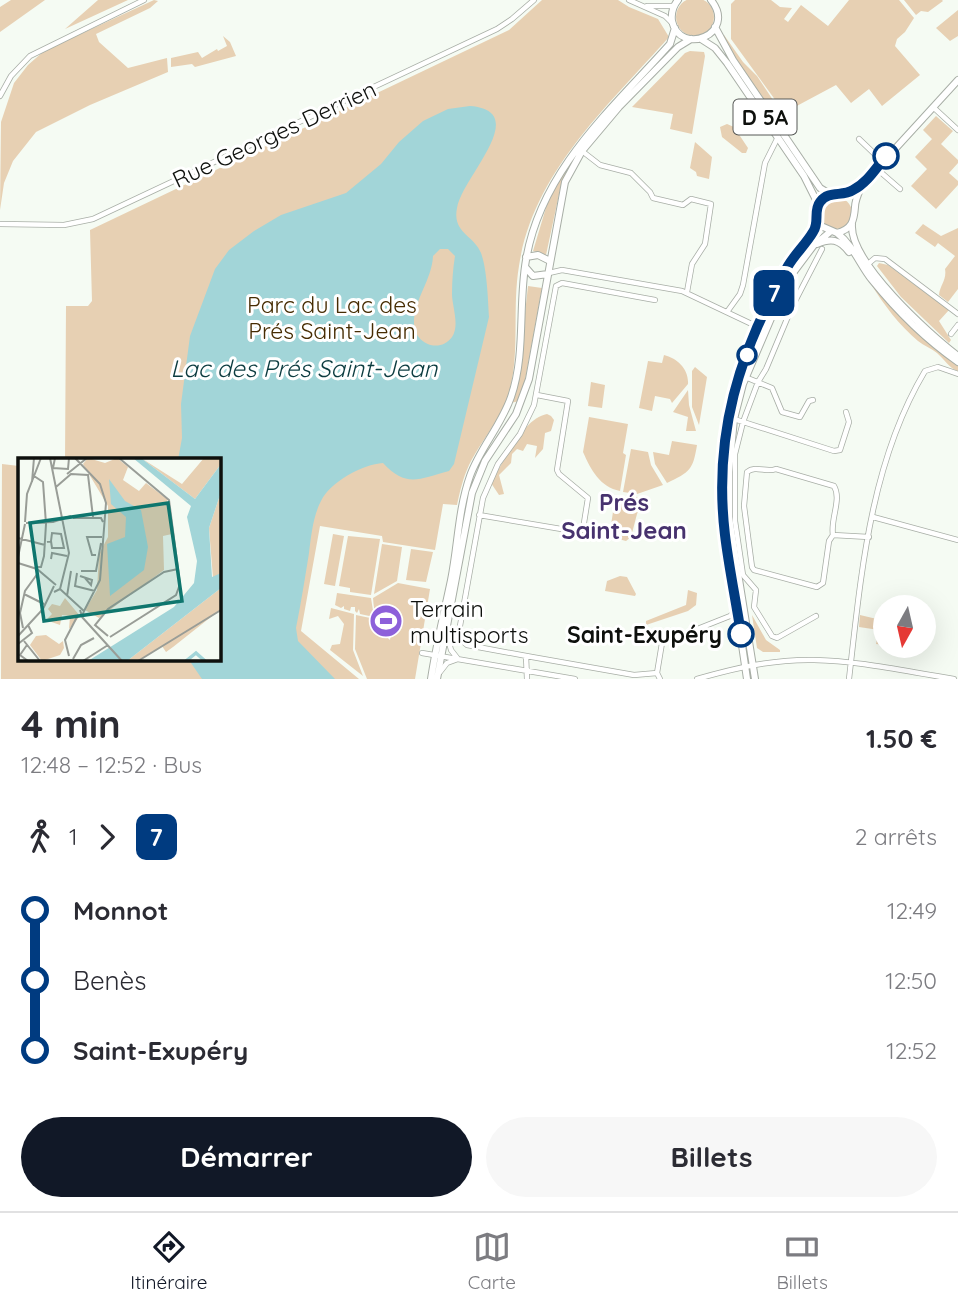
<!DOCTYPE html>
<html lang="fr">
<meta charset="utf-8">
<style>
:root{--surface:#fff;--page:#f7f7f7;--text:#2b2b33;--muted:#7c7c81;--line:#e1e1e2;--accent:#111827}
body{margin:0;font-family:Quicksand,sans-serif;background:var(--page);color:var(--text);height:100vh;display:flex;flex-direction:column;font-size:26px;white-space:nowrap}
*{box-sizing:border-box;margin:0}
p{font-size:23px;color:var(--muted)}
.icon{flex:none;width:38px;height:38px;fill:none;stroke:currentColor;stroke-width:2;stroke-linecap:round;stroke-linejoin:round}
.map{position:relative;height:679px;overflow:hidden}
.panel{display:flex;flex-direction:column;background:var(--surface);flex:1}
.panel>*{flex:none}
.badge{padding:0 14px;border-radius:10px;font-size:24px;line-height:46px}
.needle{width:46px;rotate:188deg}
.fabs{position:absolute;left:873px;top:595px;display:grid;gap:14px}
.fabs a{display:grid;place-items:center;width:63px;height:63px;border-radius:50%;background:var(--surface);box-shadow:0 7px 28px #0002;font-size:35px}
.map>.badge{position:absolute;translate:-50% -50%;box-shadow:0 0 0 4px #fff}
.legs{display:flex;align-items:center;gap:10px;height:77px;padding:0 21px;font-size:23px}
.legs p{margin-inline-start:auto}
.head{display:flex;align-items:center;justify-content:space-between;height:119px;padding:0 21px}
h1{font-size:38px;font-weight:700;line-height:52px}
.primary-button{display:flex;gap:14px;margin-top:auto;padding:14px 21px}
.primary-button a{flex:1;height:80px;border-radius:42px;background:var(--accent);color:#fff;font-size:28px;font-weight:700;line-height:80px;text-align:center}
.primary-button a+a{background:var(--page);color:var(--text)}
ul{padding:0 21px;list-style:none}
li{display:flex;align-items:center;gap:24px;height:70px;font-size:26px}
li i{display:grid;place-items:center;width:10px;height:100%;margin:0 9px;background:currentColor}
li i::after{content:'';width:18px;height:18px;margin:-9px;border:5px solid;border-radius:50%;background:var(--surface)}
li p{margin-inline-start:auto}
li:first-child i{background:linear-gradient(#0000 50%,currentColor 0)}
li:last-child i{background:linear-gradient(currentColor 50%,#0000 0)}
.menu{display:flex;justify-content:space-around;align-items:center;height:98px;border-top:2px solid var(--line);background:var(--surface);font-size:19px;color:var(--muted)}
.menu a{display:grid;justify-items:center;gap:4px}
.menu .current{color:var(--accent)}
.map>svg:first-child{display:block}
.green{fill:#e7d0b3}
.water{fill:#a2d5d8;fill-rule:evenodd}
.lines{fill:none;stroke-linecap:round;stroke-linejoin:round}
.minor-casing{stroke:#a8aea6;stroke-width:6}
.major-casing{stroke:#a8aea6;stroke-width:8}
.minor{stroke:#fff;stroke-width:4.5}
.major{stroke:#fff;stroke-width:6}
.line-1-casing{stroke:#fff;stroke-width:16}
.line-1{stroke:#003b80;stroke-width:10}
.stop-1-dot{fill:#fff;stroke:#003b80;stroke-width:3.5}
.labels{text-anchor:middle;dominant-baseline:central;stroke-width:6;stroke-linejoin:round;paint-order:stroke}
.shield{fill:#fff;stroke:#565856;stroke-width:2}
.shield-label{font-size:21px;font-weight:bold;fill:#0e100d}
.street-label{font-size:23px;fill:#0e100d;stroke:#fff}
.park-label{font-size:23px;fill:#462c02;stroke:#fff}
.poi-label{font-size:23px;fill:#0e100d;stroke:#fff;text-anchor:start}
.stop-label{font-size:23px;font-weight:bold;fill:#0e100d;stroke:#fff;text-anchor:end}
.water-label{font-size:24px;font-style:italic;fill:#0b3b3f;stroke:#fff}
.neighbourhood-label{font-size:24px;font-weight:bold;fill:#47326e;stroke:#fff}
.inset-river{fill:none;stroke:#a2d5d8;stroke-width:3.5}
.inset-road{fill:none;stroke:#999d97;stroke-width:2}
.view{fill:#0f766e;fill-opacity:0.15;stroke:#0f766e;stroke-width:3.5}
.inset-edge{fill:none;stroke:#0e100d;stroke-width:3.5}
</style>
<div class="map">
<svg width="958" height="679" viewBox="0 0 958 679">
<rect width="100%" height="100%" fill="#f5fbf3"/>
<path class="green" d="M676 17a19 19 0 1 1 38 0a19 19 0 1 1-38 0Z
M11,0H45L0,32V7Z
M98,0H128L65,29Z
M154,0L158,1L150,8L96,34L99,42L128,68L167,58L168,72L90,105L36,132L13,161L4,183L0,210L1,122L14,83L28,65L44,51Z
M542,0H618L629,7L658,19L669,37C609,105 533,172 519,266C512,307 520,349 510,389C503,417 482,439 469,465C463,478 460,491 457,505L443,504L435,550L383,542L382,536L320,526L301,631L359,679H1L2,464L19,466V660H219V460H65L66,306H88L92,301L90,230L509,30Z
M735,0H771L780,7L792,8L784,19L788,22L801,5L828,26L849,0H899L914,18L905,32L897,39L895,46L920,75L882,106L869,89L851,103L836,85L778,116L776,101L731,39V4Z
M904,0H942L943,1L928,12L921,11L916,15Z
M958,10V36L950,41L936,28Z
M724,35L743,62L757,76L773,100L776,115L790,136L735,59L722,36Z
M223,36L230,42L236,56L195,67L192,64L171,67V58L198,52L202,58L217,49L218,51L227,46Z
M690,51L704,52L705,56L692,134L670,129L673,114L632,107L685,53Z
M936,116L953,131L941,144L958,160V163L949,173L958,181V185L936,209L911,186L927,169L915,157L932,139L923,130Z
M727,124L734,127L748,148L746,153H742L722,137L720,127Z
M695,142L712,157L709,179L697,176L696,172L690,168Z
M571,159L573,161L561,185L546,255L533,251L548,201Z
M820 213a16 16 0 1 1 32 0a16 16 0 1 1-32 0Z
M923,224L941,236L958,228V289L948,302L939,295C940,285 947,280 945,269L955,256L938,243L935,247L915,233Z
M879,263L888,265L949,310L939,321L951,340L949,343L901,297L877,266Z
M871,284L915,331L958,366V371C950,369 944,359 937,353C931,348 924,346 918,341C900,326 883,304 871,284Z
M528,286L542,288L523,391L519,401L511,403L520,359Z
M664,355C677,358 689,369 688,384L672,403L670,399L655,396L652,411L639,408L648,361L662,363Z
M695,367L707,377L699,425L692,407V371Z
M591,382L605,385L602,408L588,406Z
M688,390L689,405L696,431H686L688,417L673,412Z
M547,414L551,416L554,420L551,431L545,433L543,449L535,458L537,446L527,444L523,451L517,449L512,454L511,463L499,475L504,494L499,495L491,483C503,463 523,418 547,414Z
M589,417L628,424L623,453L626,455L620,491C600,487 591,470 583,452Z
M672,441L697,445C693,470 690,472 667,483L655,464L653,452L669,455Z
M631,449L648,452L651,465L663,485L637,494L623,492Z
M624,497H645L637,514L631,537L626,541L611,537L610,532L614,505Z
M333,534L344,536L335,586L324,584Z
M348,536L380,539L371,595L350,592V588L339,586Z
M382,544L402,547L397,581L374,594Z
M411,549L433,552L426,582L406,580Z
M620,576L627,577L636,594L635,596L605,591L607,581Z
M398,583L430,589L415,679H367L355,649L356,615L375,619L381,632L390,640L395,607L393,606L388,636C377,626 374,613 373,598Z
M688,590L697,593L696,605L688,611L646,625V621L686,605Z
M337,593L371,598L374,617L360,614L359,609L357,613L355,611V607H351L350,611L344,609V606L341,608L335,605Z
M331,608L354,614L353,650L363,676L330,650L332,645L340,644L344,624L338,616L329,619Z
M752,615L766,640L780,650V652H763L757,648Z
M860,615L881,620L885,618L884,645L876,644L879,630L859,627Z"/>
<path class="water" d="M470,106C533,111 462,177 457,208C452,233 474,235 481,253C487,269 488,299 489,317L454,464L449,471C419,479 406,488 383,463C363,464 330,482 321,501C313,516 311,537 309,553C305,578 301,603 296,628L298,641L335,679H202L189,660H219V460H178L182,438L181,404L190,336L215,269L229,250L254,231L281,215L346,193L381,164L399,142L423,121L448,109ZM440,249H448L455,256C453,268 452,281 452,294C452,306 460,325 452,337C440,354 414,344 414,323C414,299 432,280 433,256Z"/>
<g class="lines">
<defs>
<path id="minor" d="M629,0L665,16L673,24
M647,6H673
M0,96L11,76L30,56L144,0
M933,107L958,130
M859,139L882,161
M582,151L600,165L631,173L650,192L653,198L683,205L691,199L711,204L705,244L692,264L687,292
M877,169L900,189
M0,224L64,225L93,219L497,29L512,19L534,0
M868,264L875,258L885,259L958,314
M549,273L562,270L682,291L758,327
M655,300L562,283L556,286L534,405L520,434L498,464L483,498L458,637L467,645L532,657L634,675L657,673
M727,312L740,294L743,285L765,163L778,137
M951,334L958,325
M745,377L772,388L782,412L800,417L809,401L813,400
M734,419L834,451L840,450L849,422L846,412
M479,515L579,532L583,529L588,498L559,474L557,470L568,401L537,395
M873,517L958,540
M833,535L829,541L823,583L817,587L754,570L752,567L744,506L747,472C756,465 766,473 776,469L834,486C842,499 830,520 833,535L869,537
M816,616L777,638L772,636L754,607L756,590L743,575L735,521V454L743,422L758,382L766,369L792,307L822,249
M447,635L451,650L458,659
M422,653L575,679
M526,656L527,679
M440,672L447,663L458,659
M660,679L657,673L662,643L730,616L737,609
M697,679C735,668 774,659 814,660C861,661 908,672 954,679
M849,679C861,575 870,463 925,371L938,367L958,374"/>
<path id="major" d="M678,0C673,6 671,13 672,21C680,57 738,34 711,0
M715,27L733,60L820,188L830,194
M701,39L715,48L727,63L804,176L818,204
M862,185C859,192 855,200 855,207C854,221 852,229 837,233L821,226L816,212C821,190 831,197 847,194C852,192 857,188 862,185L958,80
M852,224C849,262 929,334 958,356
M837,233C853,245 860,265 872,280C897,311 925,339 958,362
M817,244C831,238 839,239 849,252
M526,257L538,255L550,261
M526,268L533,276L548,274
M431,679C436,646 444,613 451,580C458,546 458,510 470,476C480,448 501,426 511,397C526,354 518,305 526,260C541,170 612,109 670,44L675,28
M437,679L472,493L485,461L516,414L529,379L565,182L582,151L619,107L678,47L691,39
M747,679L723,516L721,472L725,429L736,381L766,310L789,264L814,231L818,220
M755,679L729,517V472L734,419L743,384L787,281L814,245L830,232"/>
</defs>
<use href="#minor" class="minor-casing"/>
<use href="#major" class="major-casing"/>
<use href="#minor" class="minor"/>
<use href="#major" class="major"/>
</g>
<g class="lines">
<defs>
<path id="line-1" d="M741,634C736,601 729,568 725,535C713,435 739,352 788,266C795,254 806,244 813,232C820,222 813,211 820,202C829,190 842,197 853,190C867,183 876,168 886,156"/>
</defs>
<use href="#line-1" class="line-1-casing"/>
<use href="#line-1" class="line-1"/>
</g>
<defs>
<symbol id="stadium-disc" viewBox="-11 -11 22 22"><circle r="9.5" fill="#8d60da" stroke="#fff"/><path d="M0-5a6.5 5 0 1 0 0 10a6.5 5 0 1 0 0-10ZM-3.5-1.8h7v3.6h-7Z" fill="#fff"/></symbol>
</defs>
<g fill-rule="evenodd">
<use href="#stadium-disc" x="367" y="602" width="38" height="38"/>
</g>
<g class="stop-1-dot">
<circle cx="886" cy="156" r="12"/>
<circle cx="747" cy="355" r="9"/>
<circle cx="741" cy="634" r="12"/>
</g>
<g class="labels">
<rect class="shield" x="733.5" y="99.5" width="63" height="35" rx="5"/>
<g class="shield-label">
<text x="765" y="117">D 5A</text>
</g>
<g class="street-label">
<text transform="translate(274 134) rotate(-25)">Rue Georges Derrien</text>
</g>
<g class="park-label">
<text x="332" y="304">Parc du Lac des<tspan x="332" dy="26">Prés Saint-Jean</tspan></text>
</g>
<g class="poi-label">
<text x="410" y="608">Terrain<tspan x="410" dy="26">multisports</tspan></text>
</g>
<g class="stop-label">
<text x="722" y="634">Saint-Exupéry</text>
</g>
<g class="water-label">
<text x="304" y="368">Lac des Prés Saint-Jean</text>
</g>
<g class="neighbourhood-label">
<text x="624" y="502">Prés<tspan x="624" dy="28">Saint-Jean</tspan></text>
</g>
</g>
<g transform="translate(18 458)">
<rect width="203" height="203" fill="#f5fbf3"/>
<path d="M70,0L87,5L99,0L110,9L105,22L121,33L128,25L149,41L154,76L145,78L146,112L81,160L67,152L79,132L81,96L90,79V48L65,6ZM123,0L164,26L186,0H203V6L177,41ZM203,34V115L195,120L191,70ZM203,130V151L155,189L148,194L144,188L119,203H109ZM47,140L62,158L51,171L52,158L44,157L42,167L28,162L34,156L30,151L34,146L42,148ZM28,177L41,186L45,183L46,190L42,197L24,203L12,187L18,178Z" fill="#e7d0b3"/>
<path d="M115,0H123L177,41L203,6V34L191,70L194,119L203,115V130L109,203H70L156,149L176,125L179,103L169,59L173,48ZM91,21L107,43L123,52L130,89L126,112L92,138L89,86L107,79L108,59L93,46Z" fill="#a2d5d8"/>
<path class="inset-river" d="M168,203L178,195L187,203"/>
<path class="inset-road" d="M32,0L51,95L42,131L36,134M37,0L35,10L50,11L51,0M57,0L82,26L88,45L82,122L66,153M49,16L69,0M16,18L25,24L28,66L26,98L23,109H18M14,24L16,0M38,29L53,16L70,17L75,59M55,60H83L85,64M7,64L9,36L23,0M8,65L35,64L53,58M0,80L27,87M29,84L33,83L34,90H46L43,76L34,75L33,83M78,97H74L69,79H84M0,99L7,66M33,101L34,95L49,98M0,105L19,111L38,127M63,113H78L83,85M59,115L57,128L77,133M62,118L74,122L73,127L67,120M42,131L66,153L64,158L62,152M6,136L26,146M49,138L53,113M64,159L104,203M5,170L2,155L7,133L20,115M0,178L25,151L36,128M90,178L77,167L90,151L146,114L160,111M92,179L158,137L162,126L151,42L101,0M6,183L22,203M0,186L14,175L10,167M9,187L2,197L10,203M51,198L47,182L60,157M55,201L63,187L76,180M65,203L90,187M120,203L203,152"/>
<path class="view" d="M150,45L164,143L26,163L12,65Z"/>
<rect width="203" height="203" class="inset-edge"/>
</g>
</svg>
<div class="fabs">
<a><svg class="needle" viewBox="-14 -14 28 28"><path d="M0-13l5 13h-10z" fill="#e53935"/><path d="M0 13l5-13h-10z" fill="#7c7c81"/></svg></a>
</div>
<b class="badge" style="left:774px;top:293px;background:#003b80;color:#fff">7</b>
</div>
<section class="panel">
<div class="head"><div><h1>4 min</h1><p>12:48 – 12:52 · Bus</p></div><b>1.50 €</b></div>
<div class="legs"><svg class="icon" aria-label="walk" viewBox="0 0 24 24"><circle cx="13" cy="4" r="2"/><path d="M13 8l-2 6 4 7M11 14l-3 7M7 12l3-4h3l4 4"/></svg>1<svg class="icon" aria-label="forward" viewBox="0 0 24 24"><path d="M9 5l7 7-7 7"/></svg><b class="badge" style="background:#003b80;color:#fff">7</b><p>2 arrêts</p></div>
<ul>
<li><i style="color:#003b80"></i><b>Monnot</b><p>12:49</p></li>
<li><i style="color:#003b80"></i><span>Benès</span><p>12:50</p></li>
<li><i style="color:#003b80"></i><b>Saint-Exupéry</b><p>12:52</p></li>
</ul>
<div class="primary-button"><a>Démarrer</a><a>Billets</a></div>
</section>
<nav class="menu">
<a class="current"><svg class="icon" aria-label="directions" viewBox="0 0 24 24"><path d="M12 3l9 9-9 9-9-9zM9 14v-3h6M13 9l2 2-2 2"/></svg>Itinéraire</a>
<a><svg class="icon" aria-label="map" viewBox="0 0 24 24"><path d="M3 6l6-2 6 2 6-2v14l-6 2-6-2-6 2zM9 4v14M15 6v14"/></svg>Carte</a>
<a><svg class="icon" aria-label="tickets" viewBox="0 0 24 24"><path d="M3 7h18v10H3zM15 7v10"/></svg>Billets</a>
</nav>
